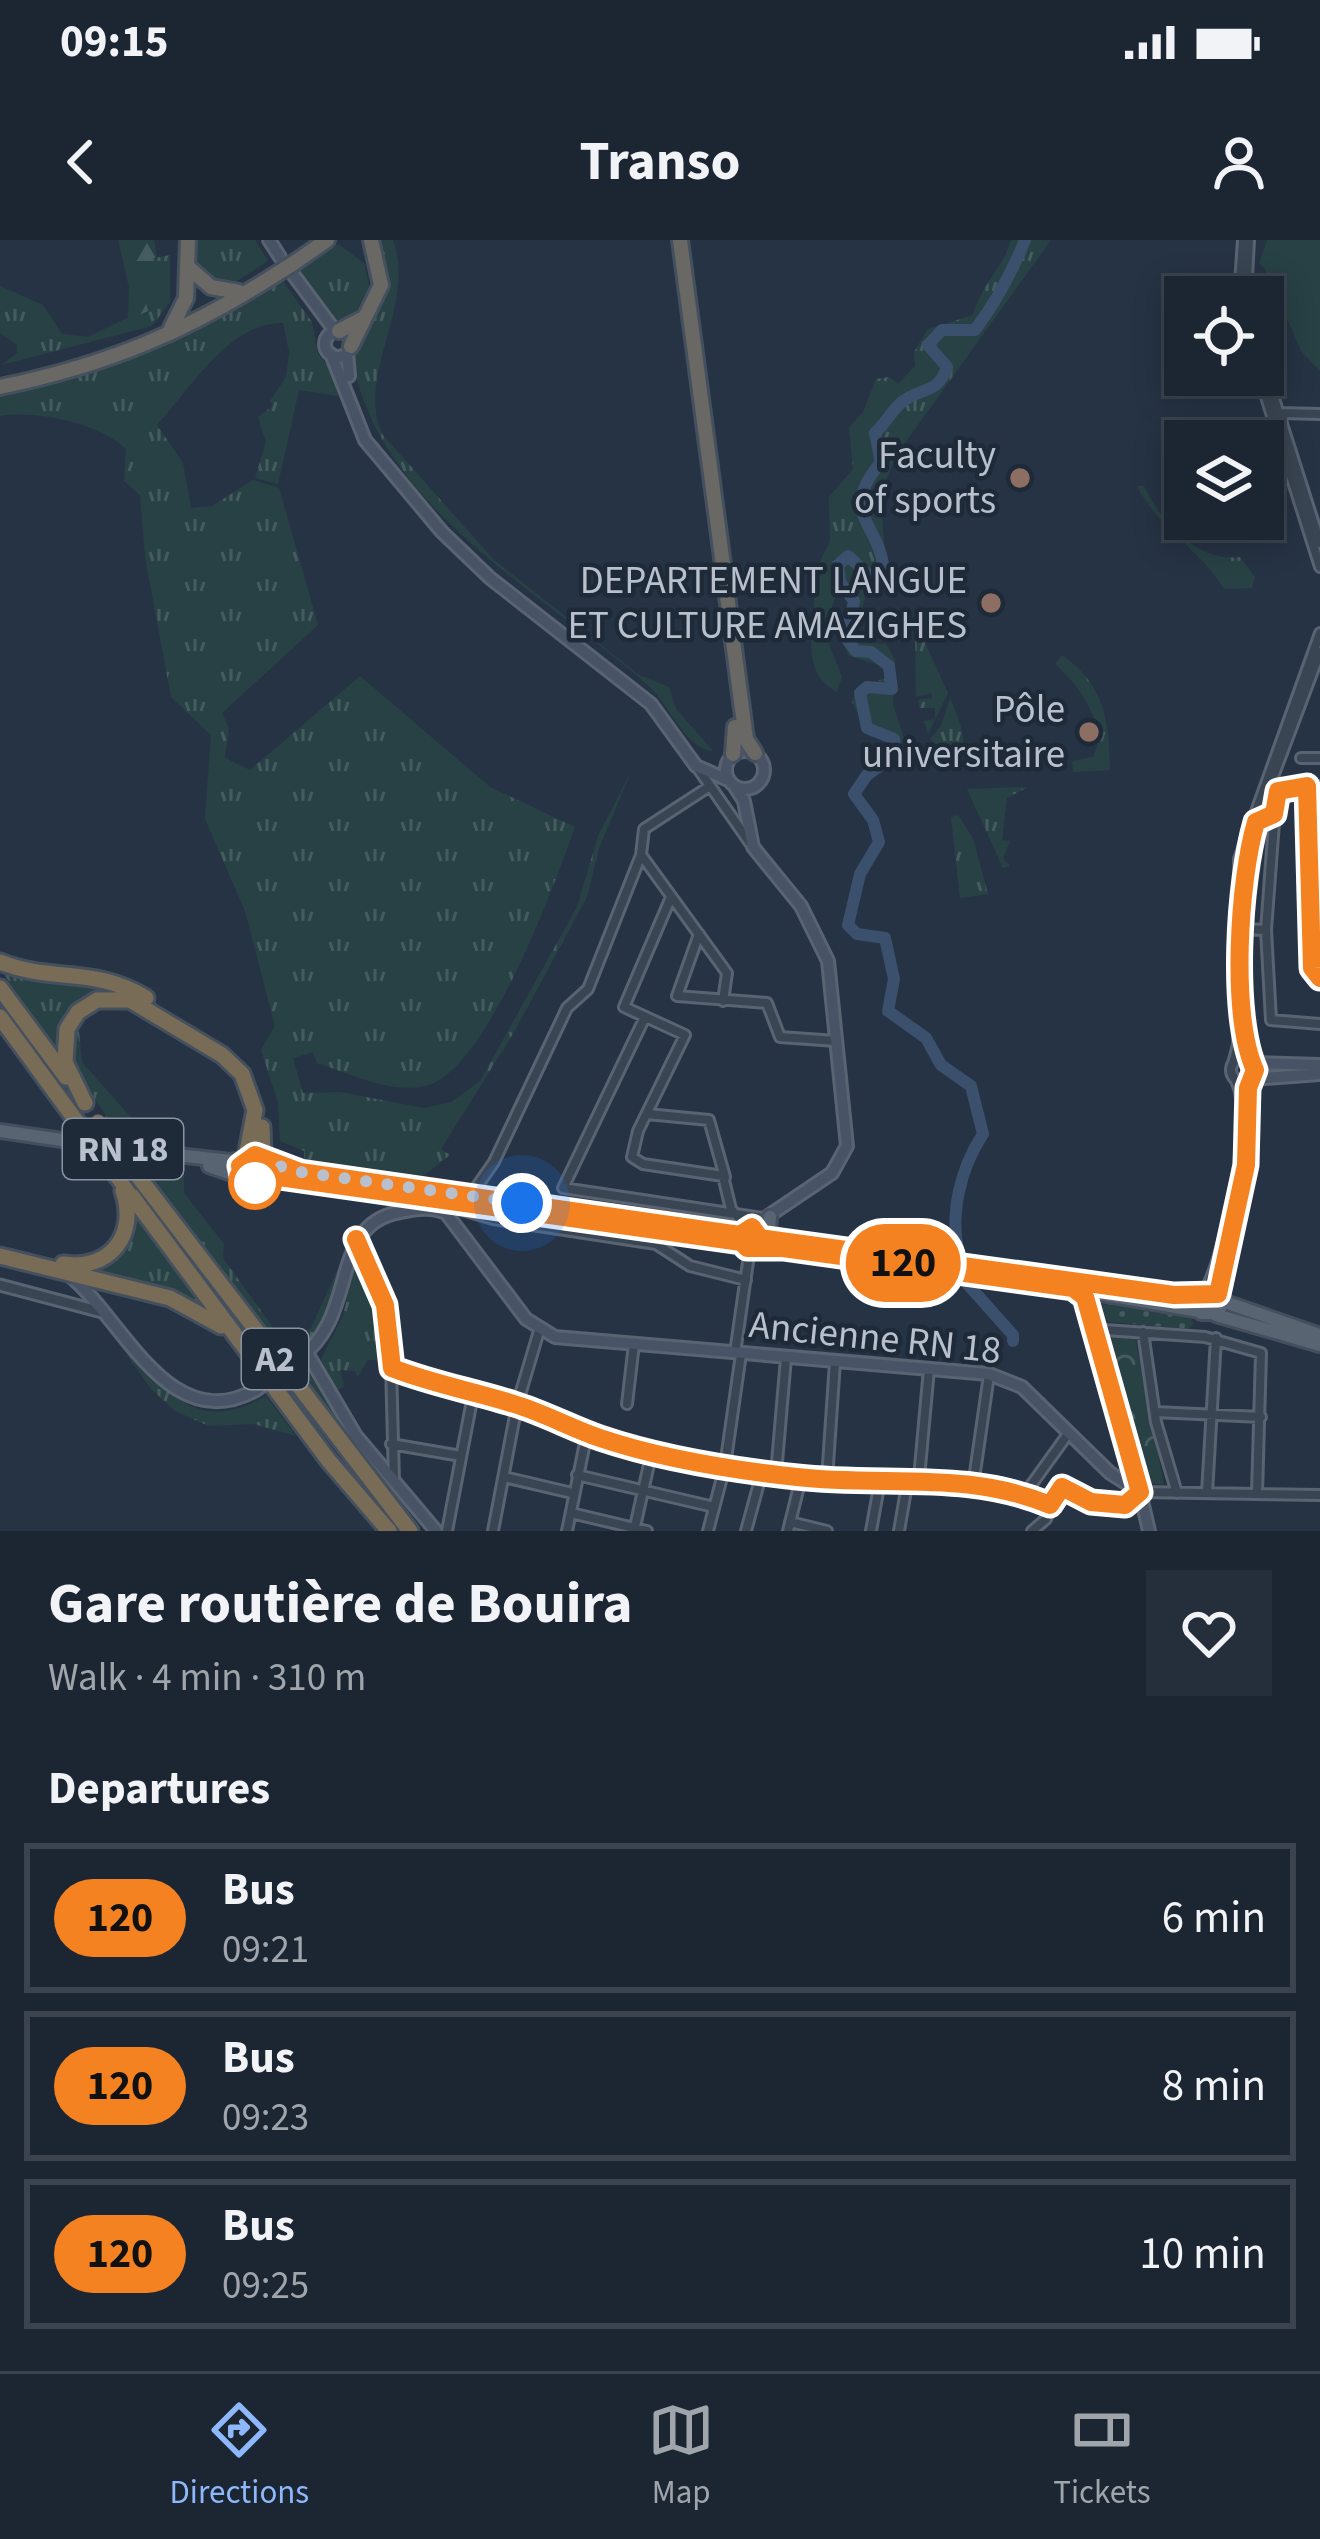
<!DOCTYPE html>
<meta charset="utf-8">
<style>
:root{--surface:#1c2633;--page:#252e3b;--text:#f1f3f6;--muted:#a0a5ac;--line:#3a434e;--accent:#8eb8fc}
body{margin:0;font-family:"Source Sans 3",sans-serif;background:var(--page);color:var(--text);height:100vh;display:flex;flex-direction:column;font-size:45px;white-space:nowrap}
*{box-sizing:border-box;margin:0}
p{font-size:39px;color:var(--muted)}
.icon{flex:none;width:66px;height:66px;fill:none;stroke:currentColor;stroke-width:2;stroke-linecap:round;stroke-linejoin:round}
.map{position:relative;height:1291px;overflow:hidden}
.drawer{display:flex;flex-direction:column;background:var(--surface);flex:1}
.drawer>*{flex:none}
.badge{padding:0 24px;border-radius:39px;font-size:42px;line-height:78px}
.controls{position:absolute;left:1164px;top:36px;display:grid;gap:24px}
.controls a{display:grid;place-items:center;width:120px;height:120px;border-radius:0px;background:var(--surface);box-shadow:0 6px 30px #0003,0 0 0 3px var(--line);font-size:60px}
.you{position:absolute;width:60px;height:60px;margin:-30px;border:9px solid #fff;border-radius:50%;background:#1a73e8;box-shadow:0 0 0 18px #1a73e833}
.map>.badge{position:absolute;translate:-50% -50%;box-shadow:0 0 0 6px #fff}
h2{padding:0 48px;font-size:45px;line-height:108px}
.round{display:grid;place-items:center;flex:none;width:126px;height:126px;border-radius:0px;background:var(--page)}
.head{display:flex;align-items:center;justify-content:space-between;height:204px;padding:0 48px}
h1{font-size:57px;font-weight:700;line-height:90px}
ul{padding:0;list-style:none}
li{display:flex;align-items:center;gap:36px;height:150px;margin:0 24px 18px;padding:0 24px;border:6px solid var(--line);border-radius:0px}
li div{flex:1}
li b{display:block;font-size:45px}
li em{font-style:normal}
li .badge{min-width:132px;font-weight:700;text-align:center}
.status{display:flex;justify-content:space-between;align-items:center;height:84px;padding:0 60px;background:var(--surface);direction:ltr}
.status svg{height:33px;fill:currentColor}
header{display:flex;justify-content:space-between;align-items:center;height:156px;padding:0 48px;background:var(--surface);font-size:54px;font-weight:700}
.menu{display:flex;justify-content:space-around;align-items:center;height:168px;border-top:3px solid var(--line);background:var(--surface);font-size:33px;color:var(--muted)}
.menu a{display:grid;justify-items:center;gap:6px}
.menu .active{color:var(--accent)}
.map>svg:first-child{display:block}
.grass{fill:url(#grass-tufts)}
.forest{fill:url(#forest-firs)}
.park{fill:url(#park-crowns)}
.garden{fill:url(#garden-dots)}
.pitch{fill:#284145}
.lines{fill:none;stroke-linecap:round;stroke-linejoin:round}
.river{stroke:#3b506d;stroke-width:12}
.minor-casing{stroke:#596371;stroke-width:14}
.tertiary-casing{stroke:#596371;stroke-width:15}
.secondary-casing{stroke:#596371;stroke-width:16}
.primary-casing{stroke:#444e5d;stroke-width:18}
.trunk-casing{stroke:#45505e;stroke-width:20}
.motorway-casing{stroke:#45505e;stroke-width:21}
.minor{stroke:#3a4553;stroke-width:8}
.tertiary{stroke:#3a4553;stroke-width:9}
.secondary{stroke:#485466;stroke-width:10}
.primary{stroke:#596473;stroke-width:12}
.trunk{stroke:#696865;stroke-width:14}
.motorway{stroke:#796c57;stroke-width:15}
.secondary-bridge-casing{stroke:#596371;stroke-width:16;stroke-linecap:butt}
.trunk-bridge-casing{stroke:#45505e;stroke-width:20;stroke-linecap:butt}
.motorway-bridge-casing{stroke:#45505e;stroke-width:21;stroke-linecap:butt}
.secondary-bridge{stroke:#485466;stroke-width:10}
.trunk-bridge{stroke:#696865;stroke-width:14}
.motorway-bridge{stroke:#796c57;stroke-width:15}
.line-casing{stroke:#fff;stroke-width:27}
.line{stroke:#f58220;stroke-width:18}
.walk{stroke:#b8c0cd;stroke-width:12;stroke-dasharray:0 21.6}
.education-dot{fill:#8d6e63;stroke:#1f2a39;stroke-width:4.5}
.stop-dot{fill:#fff;stroke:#f58220;stroke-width:6}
.labels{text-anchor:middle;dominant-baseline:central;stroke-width:9;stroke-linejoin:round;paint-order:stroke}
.shield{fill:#1f2a39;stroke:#8a93a1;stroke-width:3}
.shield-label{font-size:36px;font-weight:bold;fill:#b8c0cd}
.poi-label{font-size:39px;fill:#b8c0cd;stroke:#1f2a39;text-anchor:end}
.street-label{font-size:39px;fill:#b8c0cd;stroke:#1f2a39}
</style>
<div class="status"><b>09:15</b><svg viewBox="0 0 49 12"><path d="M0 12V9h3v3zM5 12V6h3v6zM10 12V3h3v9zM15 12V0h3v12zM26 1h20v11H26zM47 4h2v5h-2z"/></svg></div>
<header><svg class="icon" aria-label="back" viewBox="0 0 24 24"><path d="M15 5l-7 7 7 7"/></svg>Transo<svg class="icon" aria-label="person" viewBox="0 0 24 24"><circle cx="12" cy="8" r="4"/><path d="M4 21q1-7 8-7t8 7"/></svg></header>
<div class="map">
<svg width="1320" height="1291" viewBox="0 0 1320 1291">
<defs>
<pattern id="grass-tufts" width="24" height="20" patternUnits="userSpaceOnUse" patternTransform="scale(3)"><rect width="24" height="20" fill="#284145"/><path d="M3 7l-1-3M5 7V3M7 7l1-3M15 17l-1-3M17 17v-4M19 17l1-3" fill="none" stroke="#455b5f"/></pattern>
<pattern id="forest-firs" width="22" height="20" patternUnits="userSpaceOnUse" patternTransform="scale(3)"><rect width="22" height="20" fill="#284145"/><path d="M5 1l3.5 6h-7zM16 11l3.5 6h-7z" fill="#455b5f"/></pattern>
<pattern id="park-crowns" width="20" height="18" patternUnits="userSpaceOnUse" patternTransform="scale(3)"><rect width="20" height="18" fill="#284145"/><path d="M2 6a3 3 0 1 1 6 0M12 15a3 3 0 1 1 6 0" fill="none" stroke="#455b5f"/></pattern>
<pattern id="garden-dots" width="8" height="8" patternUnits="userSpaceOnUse" patternTransform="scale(3)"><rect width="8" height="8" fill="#284145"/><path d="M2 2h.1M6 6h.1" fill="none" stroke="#455b5f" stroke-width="1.8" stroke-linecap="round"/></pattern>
</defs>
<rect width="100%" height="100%" fill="#263344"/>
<path class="grass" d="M191,0H255L268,21L226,48L197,38Z
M377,0H393C417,65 354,138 383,195L494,320L639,435L669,447L676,469L713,511C686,509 669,465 650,447C546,354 377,267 352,117L389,44Z
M1011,0H1051L897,214L880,255L887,335L883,344L867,349L854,402L886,404L895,420L893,464L905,502L870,496L852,462L856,450L885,438L882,426L849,416C834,389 853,381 851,356L836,354L824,392L842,437L837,452C792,428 822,374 812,338L830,301L829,257L853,229L849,187L863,172L876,139L889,137L898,144L915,126L914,112L928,89L973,75C981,45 1002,30 1011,0Z
M338,4L364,23L369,46L354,75L334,82L294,33Z
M170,15V62L152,86L1,125L17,113V105L0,93V46L43,65L62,94L88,97L133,75L151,19Z
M282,40L312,82L318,114L337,137L339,156L299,150L278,244L255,238L266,202L258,177L273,166L270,161L286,137L289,112L283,83C230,81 189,150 157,185L183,223L191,268L212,266L253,240L279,248L318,385L222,473L229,488L225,518L250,530L360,436L490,547L575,587C555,644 486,833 425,846C391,854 349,833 317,823L313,812L293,818L303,853L340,852L424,868L452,862L480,841L577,667L598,596L631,532L599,608L587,657L513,794L441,909L450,915L422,937L304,922V911L280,901L278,862L261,810L275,786L245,671L205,579L211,495L171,457L145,317L140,255L124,241L126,209C100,183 36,170 0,176V154C114,126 184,106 282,40Z
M1137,246H1144C1161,283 1199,323 1240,317L1255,337L1252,348L1224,349C1200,309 1159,289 1137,246Z
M915,381L948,453L928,494L924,481L935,479V468H920L918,460L932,458L931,453L916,457Z
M1062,415C1105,445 1109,481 1110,530L1073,532L1072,521L1093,517C1109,485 1079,445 1055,424Z
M950,458C959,480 974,511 952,529L930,499L941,486Z
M1028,547L1007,558L1002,600L1010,601L1003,618L1010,626L1003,628L967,549Z
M958,575L973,598L988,654L960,658L951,577Z
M0,729C39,745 79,738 118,753C82,750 61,773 55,807Z
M78,781L82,822L155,905L127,903L79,839L68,804Z
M143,925L184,931V953L224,1004L223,1018L285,1104L311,1088L350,1002C334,1051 333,1090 285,1120Z
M133,969L203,1064L89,1031C121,1019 131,1002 133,969Z
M356,1017C374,1047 387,1084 382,1120H368L358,1137L355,1131L340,1130L344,1146L335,1152L321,1119L343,1076Z
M103,1081C156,1124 179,1206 266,1156L296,1196L253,1184L209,1186L175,1171L151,1149Z
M302,1123L356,1204L428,1291L381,1241L294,1129Z"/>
<path class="forest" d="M118,0H154L157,17L152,19L165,37L161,48L144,54L148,71L128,80L129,47Z"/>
<path class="park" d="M1113,1096L1135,1097L1164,1245L1142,1242L1105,1107Z"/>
<path class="garden" d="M1095,1060L1189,1076L1194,1083L1189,1089L1109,1082L1099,1077Z"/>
<path class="pitch" d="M1267,0H1320V131L1301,111L1285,74L1270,87L1264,70L1266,30L1259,23Z"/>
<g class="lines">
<path class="river" d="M896,511L894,499L867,488L860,453L867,447L892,449L889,426L871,412L856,411L846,398L854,361L840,342L838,325L848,316L874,340L884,336C883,281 835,277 881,222L875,193C885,184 892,170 902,162C920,147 938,155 947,127L928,105L942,90H975C996,62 1012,32 1025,0
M894,516L867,535L854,554L873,580L879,602L860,634L848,685L857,694L885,698L894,739L888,771L926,798L941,825L971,846L983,894C961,927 948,976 960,1017
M963,1039L1013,1095V1101"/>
<defs>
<path id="minor" d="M1239,57L1243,0
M1246,57L1249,0
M1263,124L1320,303
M1259,135L1320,327
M1280,173L1320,174
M1301,518H1320
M697,527L750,603
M1307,546L1312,728L1320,738
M1320,546H1285L1276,556L1266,690L1271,780L1320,784
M642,616L727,733L723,761
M671,657L624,767L685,795L638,891L632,917L643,924L723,936L731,969L747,988
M1242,689L1266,690
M699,694L677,756L767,763L780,797L836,801
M645,777L563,948L762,978
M1231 830a12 12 0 1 1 24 0a12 12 0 1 1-24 0Z
M1251,820L1245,803L1242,700L1244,628L1256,582L1320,412
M1233,823L1238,805L1239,619L1320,393
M647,874L709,880L725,937
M471,955L494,922L567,768L588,749L641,615L644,589L710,546
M459,969L493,979L656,1004L690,1026L746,1040
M356,999L390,1085L394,1241
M1082,1052L1140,1250
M1204,1053C1225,1016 1257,876 1235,839
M1218,1053L1246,925L1249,840
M1093,1083L1105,1090L1205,1097L1261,1113L1257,1254
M1143,1092L1156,1182L1177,1253
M735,1113L750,1008
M392,1128L652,1211L801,1238L945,1240L1002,1249L1050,1265
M627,1164L634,1104
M1155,1172L1261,1177
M391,1204L461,1216
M776,1234L786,1118
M577,1235L714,1267
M504,1237L572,1253
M919,1238L929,1129
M827,1239L835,1122
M973,1246L989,1135
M1140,1252L1320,1255
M1207,1253L1216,1098
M1024,1255L1068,1194
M571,1273L647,1291
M790,1282L827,1291
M447,1291L473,1155
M493,1291L517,1165L539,1091
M567,1291L587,1193
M634,1291L652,1211
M708,1291L725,1226L741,1114
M746,1291L762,1232
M788,1291L801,1238
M871,1291L880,1241
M899,1291L908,1239
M1032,1291L1046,1279L1059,1247C1084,1257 1116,1279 1139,1253"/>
<path id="tertiary" d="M0,1045L102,1072"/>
<path id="secondary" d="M269,0L280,17
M292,33L335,91
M325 104a13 13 0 1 1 26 0a13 13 0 1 1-26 0Z
M347,113L349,136
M331,114L365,200L442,292L490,338L651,464L696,526L728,540
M726 530a19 19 0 1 1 38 0a19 19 0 1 1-38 0Z
M735,547L744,561L753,607L801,666L828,721L847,906L832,933L752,987
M1253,823L1320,825
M1251,839L1320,834
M69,1035C124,1080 169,1198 256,1150
M307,1113L356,1196L436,1291
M299,1118C360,1076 327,985 400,972C416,969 431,966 446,973L526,1079L555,1097L989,1134L1022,1147L1110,1233L1140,1252L1149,1291"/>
<path id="primary" d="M0,891L96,905
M116,908L230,921L246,918
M240 929a14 14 0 1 1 28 0a14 14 0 1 1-28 0Z
M209,926L243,938
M264,939L279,937L741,1002
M770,977L769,991L778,996
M740 998a10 10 0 1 1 20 0a10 10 0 1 1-20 0Z
M761,998L1174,1056L1213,1052L1222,1061L1219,1073H1201L1200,1056
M1021,1040L1199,1071
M1222,1061L1320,1095
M1216,1075L1320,1105"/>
<path id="trunk" d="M680,0L746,499L755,513
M294,23L327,0
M188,27L211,47L239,52
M171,88L186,58L188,0
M339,91L362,79
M351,106L381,45L371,0
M0,147C107,125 186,92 278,33
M733,514L735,487"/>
<path id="motorway" d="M0,722C52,743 94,726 146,758
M0,748L66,837
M0,777L77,882
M85,863L65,822L67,789L78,772L97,760H130L222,815L242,834L255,870L246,917
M262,887L263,919
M114,932L329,1221L389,1291
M144,944L410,1291
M0,1016L170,1058L221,1086
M63,1024C110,1031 138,995 123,951"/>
</defs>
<use href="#minor" class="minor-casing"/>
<use href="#tertiary" class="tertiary-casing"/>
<use href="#secondary" class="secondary-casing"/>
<use href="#primary" class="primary-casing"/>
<use href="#trunk" class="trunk-casing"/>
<use href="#motorway" class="motorway-casing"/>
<use href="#minor" class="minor"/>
<use href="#tertiary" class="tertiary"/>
<use href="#secondary" class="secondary"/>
<use href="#primary" class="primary"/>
<use href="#trunk" class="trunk"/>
<use href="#motorway" class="motorway"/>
<defs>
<path id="secondary-bridge" d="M256,1150L299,1118"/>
<path id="trunk-bridge" d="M278,33L294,23"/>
<path id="motorway-bridge" d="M77,882L114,932
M98,882L144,944"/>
</defs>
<use href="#secondary-bridge" class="secondary-bridge-casing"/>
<use href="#trunk-bridge" class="trunk-bridge-casing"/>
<use href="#motorway-bridge" class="motorway-bridge-casing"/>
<use href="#secondary-bridge" class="secondary-bridge"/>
<use href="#trunk-bridge" class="trunk-bridge"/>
<use href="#motorway-bridge" class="motorway-bridge"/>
</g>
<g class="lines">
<defs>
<path id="line" d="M356,999L385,1065L392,1128C433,1144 473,1151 514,1164C544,1173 571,1188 600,1198C662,1219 732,1230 797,1237C883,1247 967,1230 1050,1265L1062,1247L1091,1262L1125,1265L1140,1252L1085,1057L1073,1048L783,1008H747L741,1002L279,937L252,943L242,935L240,926L255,915L300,932L740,995L752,987L760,998L1174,1055L1218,1054L1246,925L1248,848L1255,830C1230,775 1239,640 1256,582L1274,574L1278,551L1307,546L1312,728L1320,738"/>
</defs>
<use href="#line" class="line-casing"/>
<use href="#line" class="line"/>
<path class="walk" d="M255,943L266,937V922L300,932L522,963"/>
</g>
<g class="education-dot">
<circle cx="1020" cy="238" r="12"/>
<circle cx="991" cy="363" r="12"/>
<circle cx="1089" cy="492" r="12"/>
</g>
<circle class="stop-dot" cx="255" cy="943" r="24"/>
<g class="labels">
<g class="shield">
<rect x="63" y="879" width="120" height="60" rx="9"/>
<rect x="242" y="1089" width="66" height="60" rx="9"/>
</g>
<g class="shield-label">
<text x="123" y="909">RN 18</text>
<text x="275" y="1119">A2</text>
</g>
<g class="poi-label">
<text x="996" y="216">Faculty<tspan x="996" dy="45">of sports</tspan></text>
<text x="967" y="341">DEPARTEMENT LANGUE<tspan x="967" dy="45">ET CULTURE AMAZIGHES</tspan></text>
<text x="1065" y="470">Pôle<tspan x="1065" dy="45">universitaire</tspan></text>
</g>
<g class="street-label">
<text transform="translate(875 1098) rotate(6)">Ancienne RN 18</text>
</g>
</g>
</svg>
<div class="controls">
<a><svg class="icon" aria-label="locate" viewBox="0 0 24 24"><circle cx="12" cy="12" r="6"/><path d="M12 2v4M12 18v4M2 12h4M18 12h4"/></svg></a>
<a><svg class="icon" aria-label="layers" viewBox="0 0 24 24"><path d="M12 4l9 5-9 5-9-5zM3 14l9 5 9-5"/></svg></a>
</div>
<div class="you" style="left:522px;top:963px"></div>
<b class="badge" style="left:903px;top:1023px;background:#f58220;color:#111">120</b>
</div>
<section class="drawer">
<div class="head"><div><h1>Gare routière de Bouira</h1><p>Walk · 4 min · 310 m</p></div><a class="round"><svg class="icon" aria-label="heart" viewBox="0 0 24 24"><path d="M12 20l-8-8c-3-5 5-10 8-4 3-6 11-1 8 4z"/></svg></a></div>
<h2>Departures</h2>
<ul>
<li><span class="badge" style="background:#f58220;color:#111">120</span><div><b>Bus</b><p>09:21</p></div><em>6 min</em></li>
<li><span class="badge" style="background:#f58220;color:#111">120</span><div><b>Bus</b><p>09:23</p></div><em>8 min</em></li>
<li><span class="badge" style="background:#f58220;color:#111">120</span><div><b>Bus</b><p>09:25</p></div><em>10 min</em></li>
</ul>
</section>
<nav class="menu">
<a class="active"><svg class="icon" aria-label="directions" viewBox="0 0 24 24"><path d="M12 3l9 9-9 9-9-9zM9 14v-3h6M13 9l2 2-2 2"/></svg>Directions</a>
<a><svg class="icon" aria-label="map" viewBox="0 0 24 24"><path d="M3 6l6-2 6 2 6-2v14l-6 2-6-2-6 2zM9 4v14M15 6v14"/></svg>Map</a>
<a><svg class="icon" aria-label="tickets" viewBox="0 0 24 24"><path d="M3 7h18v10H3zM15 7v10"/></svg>Tickets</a>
</nav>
